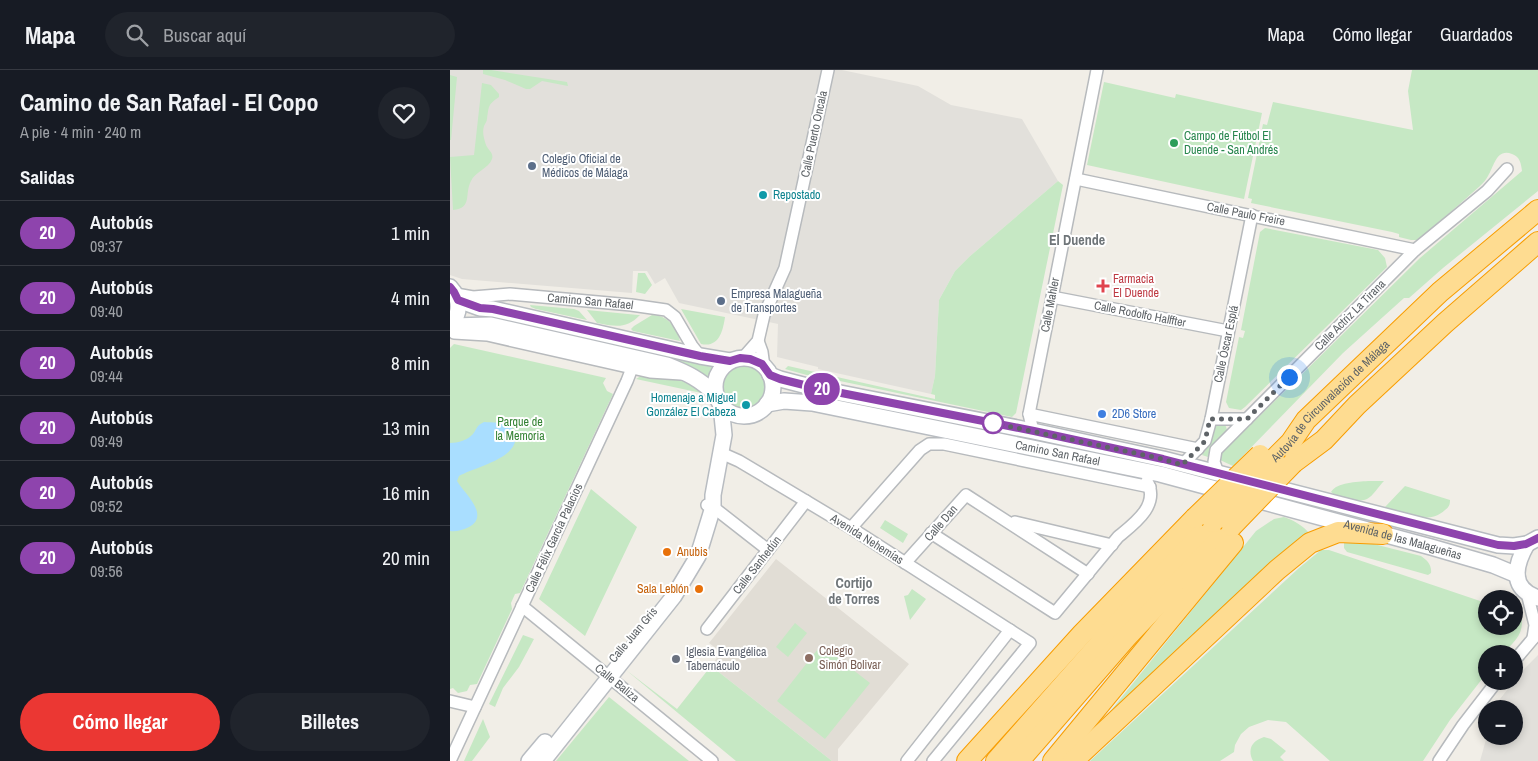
<!DOCTYPE html>
<html lang="es">
<meta charset="utf-8">
<style>
:root{--surface:#171b24;--page:#20242c;--text:#f1f3f6;--muted:#9ea1a6;--line:#363941;--accent:#eb3733}
body{margin:0;font-family:"Archivo Narrow",sans-serif;background:var(--page);color:var(--text);height:100vh;display:flex;flex-direction:column;font-size:19px;white-space:nowrap}
*{box-sizing:border-box;margin:0}
p{font-size:16px;color:var(--muted)}
.icon{flex:none;width:28px;height:28px;fill:none;stroke:currentColor;stroke-width:2;stroke-linecap:round;stroke-linejoin:round}
.map{position:relative;flex:1;overflow:hidden}
.sheet{display:flex;flex-direction:column;background:var(--surface);width:450px}
.sheet>*{flex:none}
.badge{padding:0 10px;border-radius:16px;font-size:18px;line-height:32px}
.fabs{position:absolute;left:1028px;top:520px;display:grid;gap:10px}
.fabs a{display:grid;place-items:center;width:45px;height:45px;border-radius:50%;background:var(--surface);box-shadow:0 2px 8px #0003;font-size:25px}
.you{position:absolute;width:25px;height:25px;margin:-12px;border:4px solid #fff;border-radius:50%;background:#1a73e8;box-shadow:0 0 0 8px #1a73e833}
.map>.badge{position:absolute;translate:-50% -50%;box-shadow:0 0 0 2px #fff}
h2{padding:0 20px;font-size:19px;line-height:45px}
.round{display:grid;place-items:center;flex:none;width:52px;height:52px;border-radius:26px;background:var(--page)}
.overview{display:flex;align-items:center;justify-content:space-between;height:85px;padding:0 20px}
h1{font-size:24px;font-weight:700;line-height:38px}
.button{display:flex;gap:10px;margin-top:auto;padding:10px 20px}
.button a{flex:1;height:58px;border-radius:30px;background:var(--accent);color:#fff;font-size:20px;font-weight:700;line-height:58px;text-align:center}
.button a+a{background:var(--page);color:var(--text)}
ul{padding:0;list-style:none}
li{display:flex;align-items:center;gap:15px;height:65px;padding:0 20px;border-top:1px solid var(--line)}
li div{flex:1}
li b{display:block;font-size:19px}
li em{font-style:normal}
li .badge{min-width:55px;font-weight:700;text-align:center}
header{display:flex;align-items:center;gap:30px;box-sizing:border-box;height:70px;padding:0 25px;background:var(--surface);border-bottom:1px solid var(--line)}
header strong{font-size:24px}
nav{display:flex;gap:28px;margin-inline-start:auto;font-size:18px}
.search{width:350px;height:45px;background:var(--page);display:flex;align-items:center;gap:12px;box-sizing:border-box;padding:0 18px;border-radius:28px;color:var(--muted);font-size:19px}
main{display:flex;flex:1;min-height:0}
.map>svg:first-child{display:block}
.industrial{fill:#e2e0db}
.education{fill:#e1ddd5}
.green{fill:#c6e8c4}
.water{fill:#a9deff}
.lines{fill:none;stroke-linecap:round;stroke-linejoin:round}
.street-casing{stroke:#b7babd;stroke-width:14}
.secondary-casing{stroke:#b8bcc1;stroke-width:18}
.highway-casing{stroke:#f89d00;stroke-width:22}
.street{stroke:#fff;stroke-width:11}
.secondary{stroke:#fff;stroke-width:15}
.highway{stroke:#fedc91;stroke-width:20}
.highway-bridge-casing{stroke:#f89d00;stroke-width:22;stroke-linecap:butt}
.highway-bridge{stroke:#fedc91;stroke-width:20}
.line-casing{stroke:#fff;stroke-width:11}
.line{stroke:#8e44ad;stroke-width:8}
.walk{stroke:#5e6367;stroke-width:5;stroke-dasharray:0 9}
.leisure-dot{fill:#2e9e5b;stroke:#fff;stroke-width:2}
.service-dot{fill:#5c6f8a;stroke:#fff;stroke-width:2}
.culture-dot{fill:#0f9aa8;stroke:#fff;stroke-width:2}
.health-dot{fill:#e0444e;stroke:#fff;stroke-width:2}
.shop-dot{fill:#3f7fe0;stroke:#fff;stroke-width:2}
.stop-dot{fill:#fff;stroke:#8e44ad;stroke-width:2.5}
.food-dot{fill:#e8710a;stroke:#fff;stroke-width:2}
.education-dot{fill:#8d6e63;stroke:#fff;stroke-width:2}
.worship-dot{fill:#6b7280;stroke:#fff;stroke-width:2}
.labels{text-anchor:middle;dominant-baseline:central;stroke-width:4;stroke-linejoin:round;paint-order:stroke}
.street-label{font-size:12px;fill:#5e6367;stroke:#fff}
.leisure-label{font-size:12px;fill:#27864d;stroke:#fff;text-anchor:start}
.service-label{font-size:12px;fill:#4e5e75;stroke:#fff;text-anchor:start}
.culture-label{font-size:12px;fill:#0d838f;stroke:#fff;text-anchor:start}
.health-label{font-size:12px;fill:#be3a42;stroke:#fff;text-anchor:start}
.shop-label{font-size:12px;fill:#366cbe;stroke:#fff;text-anchor:start}
.park-label{font-size:12px;fill:#348233;stroke:#fff}
.food-label{font-size:12px;fill:#c56008;stroke:#fff;text-anchor:start}
.education-label{font-size:12px;fill:#785e54;stroke:#fff;text-anchor:start}
.worship-label{font-size:12px;fill:#5b616d;stroke:#fff;text-anchor:start}
.neighbourhood-label{font-size:14px;font-weight:bold;fill:#6f7579;stroke:#fff}
</style>
<header>
<strong>Mapa</strong>
<div class="search"><svg class="icon" aria-label="search" viewBox="0 0 24 24"><circle cx="10" cy="10" r="6"/><path d="M15 15l6 6"/></svg>Buscar aquí</div>
<nav><a>Mapa</a><a>Cómo llegar</a><a>Guardados</a></nav>
</header>
<main>
<section class="sheet">
<div class="overview"><div><h1>Camino de San Rafael - El Copo</h1><p>A pie · 4 min · 240 m</p></div><a class="round"><svg class="icon" aria-label="heart" viewBox="0 0 24 24"><path d="M12 20l-8-8c-3-5 5-10 8-4 3-6 11-1 8 4z"/></svg></a></div>
<h2>Salidas</h2>
<ul>
<li><span class="badge" style="background:#8e44ad;color:#fff">20</span><div><b>Autobús</b><p>09:37</p></div><em>1 min</em></li>
<li><span class="badge" style="background:#8e44ad;color:#fff">20</span><div><b>Autobús</b><p>09:40</p></div><em>4 min</em></li>
<li><span class="badge" style="background:#8e44ad;color:#fff">20</span><div><b>Autobús</b><p>09:44</p></div><em>8 min</em></li>
<li><span class="badge" style="background:#8e44ad;color:#fff">20</span><div><b>Autobús</b><p>09:49</p></div><em>13 min</em></li>
<li><span class="badge" style="background:#8e44ad;color:#fff">20</span><div><b>Autobús</b><p>09:52</p></div><em>16 min</em></li>
<li><span class="badge" style="background:#8e44ad;color:#fff">20</span><div><b>Autobús</b><p>09:56</p></div><em>20 min</em></li>
</ul>
<div class="button"><a>Cómo llegar</a><a>Billetes</a></div>
</section>
<div class="map">
<svg width="1088" height="691" viewBox="0 0 1088 691">
<rect width="100%" height="100%" fill="#f1eee7"/>
<path class="industrial" d="M0,0H392L468,16L501,35L572,49L608,111L519,187L505,201L489,230L485,306L481,324L368,299V297L327,287L328,254L229,233L215,208L205,214L197,201H183L182,223L12,209L0,205Z
M1088,585V691H1030L1037,666H1064V639H1045L1046,634L1073,600Z"/>
<path class="education" d="M326,489L459,594L388,679V691H382L261,596L271,582L259,573Z"/>
<path class="green" d="M33,0H41L117,12L118,16L92,11L80,19H76L55,10L33,4Z
M962,0H1088V121L993,198L959,228H954L893,283L783,396L770,390V385L970,188L1072,101C1071,93 1070,87 1062,84C1046,78 1044,97 1038,106C1036,110 1033,113 1030,116L969,170H961L949,167V164L942,162L801,133L802,129L798,128L813,54L817,55L823,32L963,60L958,21Z
M0,5L7,7L1,70H0Z
M654,12L725,28L726,24L812,43L794,129L637,95Z
M32,13L41,15L49,24V27C37,35 39,37 37,49C37,51 35,54 34,56C32,62 34,69 36,75C38,80 44,83 42,89C39,98 25,102 21,111C14,124 23,138 3,140L0,87L24,85Z
M608,111L613,115L566,343L562,347L366,306L364,307L335,299L338,296L485,329V325L481,324L485,306L489,230L505,201L519,187Z
M815,158L928,180L935,188L937,197L795,337L791,340L779,338L776,332L789,267L793,268L795,261L791,260L810,162Z
M188,203H195L202,215L195,224L186,222Z
M80,235L124,239L129,241L137,250L86,239L81,237Z
M231,239L275,247C273,261 269,278 251,274Z
M137,240L188,245H190C176,260 164,256 147,253Z
M202,245C217,245 227,257 230,271L183,261L181,259L184,256Z
M4,274L156,308L153,313L157,321L163,324L70,523L65,524L61,533L62,539L27,614L20,615L17,621L8,623L3,618L0,619V278Z
M217,284L254,293L262,297L258,309L216,288L215,286Z
M273 317a21 21 0 1 1 42 0a21 21 0 1 1-42 0Z
M194,304L235,308L256,324L186,309Z
M769,352C774,353 776,355 777,360L760,381L758,387L752,385L761,372L765,355Z
M918,411H934C929,416 923,426 917,429C908,433 888,429 881,422C887,412 907,412 918,411Z
M955,416L1000,430C1000,435 999,437 995,440C978,456 954,443 935,437Z
M141,419L187,457L135,566L89,529Z
M834,447C845,451 852,455 860,464L629,680L806,461L824,449Z
M435,450L458,464L453,473L430,458Z
M897,470L912,471L971,486C977,490 982,495 981,503L978,505L897,482L894,478V473Z
M871,480H879L1036,533V556H1064V543L1071,545C1075,564 1065,570 1053,584H1036V604L1000,650L973,691H880L836,652L818,650L799,657L791,664L785,675L784,682L770,691H640L849,498Z
M462,519L476,529L460,550L454,526L458,525Z
M345,553L357,563L338,587L326,577Z
M73,565L84,569L69,597L53,618L45,637L39,634Z
M371,575L420,613L375,669L327,631Z
M261,596L382,691H286L176,600L227,639Z
M159,627L239,691H106Z
M33,649L40,667L22,691H14Z
M814,667L821,669L836,681L830,687L834,691H803C797,679 802,671 814,667Z"/>
<path class="water" d="M34,352C45,353 61,351 65,364C71,388 24,397 9,406L7,411C13,422 41,445 19,457C13,460 6,462 0,461V373C8,373 18,370 23,364C28,357 26,356 34,352Z"/>
<g class="lines">
<defs>
<g id="street">
<path d="M626,109L965,180"/>
<path id="s1" d="M6,224L23,227L60,224L181,235L216,240L225,247L242,276L250,286"/>
<path d="M602,227L778,261"/>
<path d="M4,263L37,265L200,302L231,304"/>
<path d="M308,271L312,282L314,297"/>
<path d="M293,288L308,271L314,245L335,198L378,0"/>
<path d="M579,344L748,379"/>
<path d="M761,349H797"/>
<path d="M583,361L579,344L647,0"/>
<path d="M271,383L289,391L401,458L580,573L483,691"/>
<path d="M732,395L755,371L761,349L802,145"/>
<path d="M768,403L764,392L766,380L965,180L1037,121L1057,99"/>
<path d="M257,435L263,437L318,480"/>
<path d="M565,452L662,475"/>
<path d="M401,458L470,380L479,374H494L700,417"/>
<path d="M481,463L605,543L668,467C685,453 710,435 697,411"/>
<path d="M455,493L516,425L638,504"/>
<path d="M1077,523L1085,555L1083,568"/>
<path d="M72,536L262,691"/>
<path d="M257,559L356,431"/>
<path d="M1064,591L1087,564"/>
<path d="M0,631L25,637"/>
<path d="M0,691L177,311L182,298"/>
<path d="M457,691L560,560"/>
<path d="M989,691L1013,655L1047,611"/>
</g>
<g id="secondary">
<path d="M0,217C11,229 11,244 0,255"/>
<path d="M8,230L30,238L43,239L250,286L280,291"/>
<path d="M0,256L41,255L217,295C237,303 250,309 266,325"/>
<circle cx="294" cy="317" r="29"/>
<path d="M320,305L330,309L365,318L583,361L713,389L1048,475L1064,476L1077,474L1088,468"/>
<path id="s2" d="M317,334L334,331L362,333L710,404L981,477L1043,495L1067,505"/>
<path d="M1077,474C1065,495 1059,518 1088,528"/>
<path d="M79,691L95,672"/>
<path d="M93,691L224,526L248,486L263,437V425L274,365L271,335"/>
</g>
<g id="highway">
<path id="s3" d="M824,389L841,372L856,350L990,222L1088,140"/>
<path d="M843,393L874,370L907,335L995,253L1088,172"/>
<path d="M517,691L632,564L745,448"/>
<path d="M546,691L666,555L763,452"/>
<path d="M569,691L676,568L782,456"/>
<path d="M603,691L783,473"/>
<path d="M623,691L827,500L860,473L888,462L933,464"/>
</g>
</defs>
<use href="#street" class="street-casing"/>
<use href="#secondary" class="secondary-casing"/>
<use href="#highway" class="highway-casing"/>
<use href="#street" class="street"/>
<use href="#secondary" class="secondary"/>
<use href="#highway" class="highway"/>
<defs>
<path id="highway-bridge" d="M745,448L810,385
M763,452L824,389
M782,456L843,393"/>
</defs>
<use href="#highway-bridge" class="highway-bridge-casing"/>
<use href="#highway-bridge" class="highway-bridge"/>
</g>
<g class="lines">
<defs>
<path id="line" d="M0,217L4,222L8,230L30,238L43,239L250,286L280,291L290,288L300,289L312,294L320,305L330,309L366,318L584,361L713,389L1048,475L1064,476L1076,474L1088,468"/>
</defs>
<use href="#line" class="line-casing"/>
<use href="#line" class="line"/>
<path class="walk" d="M543,353L713,389L732,395L755,371L760,349H797L839,307"/>
</g>
<circle class="leisure-dot" cx="724" cy="73" r="5"/>
<g class="service-dot">
<circle cx="82" cy="96" r="5"/>
<circle cx="271" cy="231" r="5"/>
</g>
<g class="culture-dot">
<circle cx="313" cy="125" r="5"/>
<circle cx="296" cy="335" r="5"/>
</g>
<path class="health-dot" d="M650.5 208.5h5v5h5v5h-5v5h-5v-5h-5v-5h5z"/>
<circle class="shop-dot" cx="652" cy="344" r="5"/>
<circle class="stop-dot" cx="543" cy="353" r="10"/>
<g class="food-dot">
<circle cx="217" cy="482" r="5"/>
<circle cx="249" cy="519" r="5"/>
</g>
<circle class="education-dot" cx="359" cy="588" r="5"/>
<circle class="worship-dot" cx="226" cy="589" r="5"/>
<g class="labels">
<g class="street-label">
<text transform="translate(364 64) rotate(-78)">Calle Puerto Oncala</text>
<text transform="translate(796 144) rotate(11)">Calle Paulo Freire</text>
<text stroke="none"><textPath href="#s1" startOffset="135">Camino San Rafael</textPath></text>
<text transform="translate(600 235) rotate(-79)">Calle Mahler</text>
<text transform="translate(690 244) rotate(11)">Calle Rodolfo Halffter</text>
<text transform="translate(900 245) rotate(-45)">Calle Actriz La Tirana</text>
<text transform="translate(776 274) rotate(-78)">Calle Óscar Esplá</text>
<text stroke="none"><textPath href="#s3" startOffset="81">Autovía de Circunvalación de Málaga</textPath></text>
<text stroke="none"><textPath href="#s2" startOffset="296">Camino San Rafael</textPath></text>
<text transform="translate(491 453) rotate(-49)">Calle Dan</text>
<text transform="translate(104 468) rotate(-65)">Calle Félix García Palacios</text>
<text transform="translate(417 469) rotate(32)">Avenida Nehemías</text>
<text stroke="none"><textPath href="#s2" startOffset="652">Avenida de las Malagueñas</textPath></text>
<text transform="translate(307 495) rotate(-52)">Calle Sanhedún</text>
<text transform="translate(183 565) rotate(-50)">Calle Juan Gris</text>
<text transform="translate(167 613) rotate(39)">Calle Baliza</text>
</g>
<g class="leisure-label">
<text x="734" y="66">Campo de Fútbol El<tspan x="734" dy="14">Duende - San Andrés</tspan></text>
</g>
<g class="service-label">
<text x="92" y="89">Colegio Oficial de<tspan x="92" dy="14">Médicos de Málaga</tspan></text>
<text x="281" y="224">Empresa Malagueña<tspan x="281" dy="14">de Transportes</tspan></text>
</g>
<g class="culture-label">
<text x="323" y="125">Repostado</text>
<text x="286" y="328" text-anchor="end">Homenaje a Miguel<tspan x="286" dy="14">González El Cabeza</tspan></text>
</g>
<g class="health-label">
<text x="663" y="209">Farmacia<tspan x="663" dy="14">El Duende</tspan></text>
</g>
<g class="shop-label">
<text x="662" y="344">2D6 Store</text>
</g>
<g class="park-label">
<text x="70" y="352">Parque de<tspan x="70" dy="14">la Memoria</tspan></text>
</g>
<g class="food-label">
<text x="227" y="482">Anubis</text>
<text x="239" y="519" text-anchor="end">Sala Leblón</text>
</g>
<g class="education-label">
<text x="369" y="581">Colegio<tspan x="369" dy="14">Simón Bolivar</tspan></text>
</g>
<g class="worship-label">
<text x="236" y="582">Iglesia Evangélica<tspan x="236" dy="14">Tabernáculo</tspan></text>
</g>
<g class="neighbourhood-label">
<text x="627" y="170">El Duende</text>
<text x="404" y="513">Cortijo<tspan x="404" dy="16">de Torres</tspan></text>
</g>
</g>
</svg>
<div class="fabs">
<a><svg class="icon" aria-label="locate" viewBox="0 0 24 24"><circle cx="12" cy="12" r="6"/><path d="M12 2v4M12 18v4M2 12h4M18 12h4"/></svg></a>
<a>+</a>
<a>−</a>
</div>
<div class="you" style="left:839px;top:307px"></div>
<b class="badge" style="left:372px;top:319px;background:#8e44ad;color:#fff">20</b>
</div>
</main>
